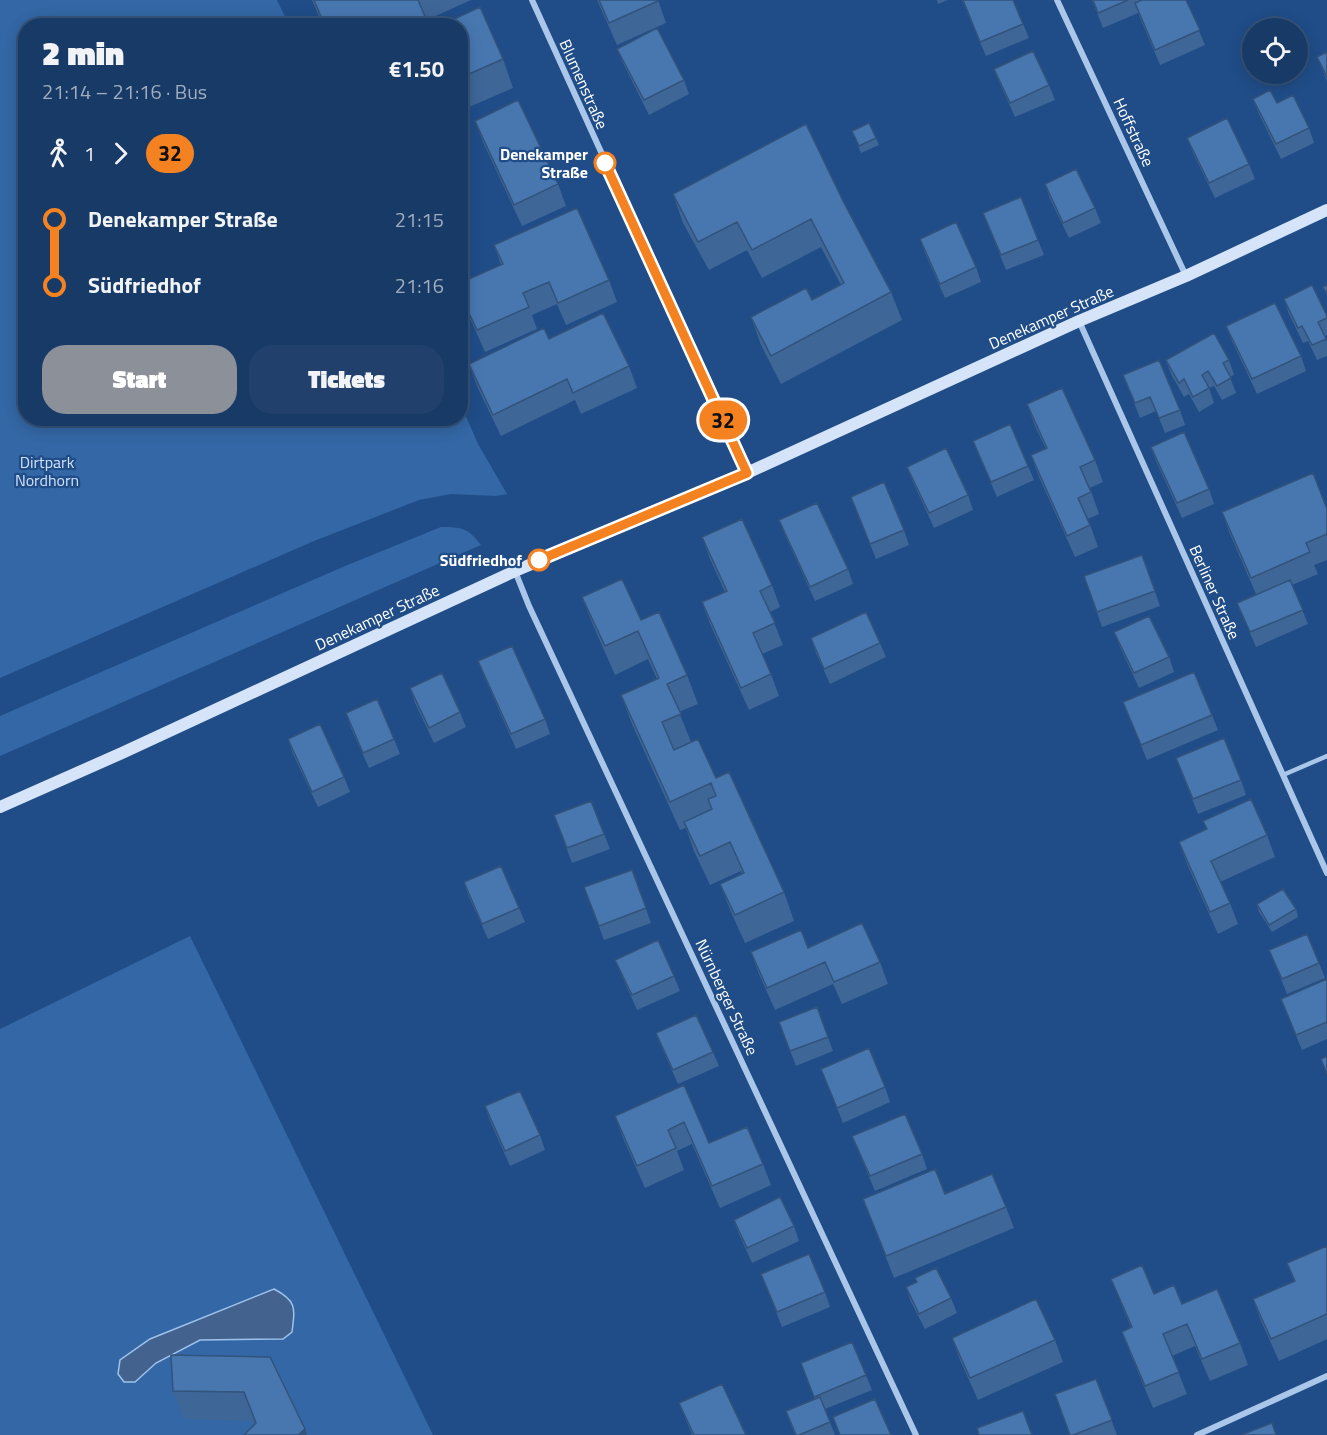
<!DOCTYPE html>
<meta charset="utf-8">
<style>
:root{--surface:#183a66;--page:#21416c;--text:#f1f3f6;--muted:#9fadbf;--line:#36547a;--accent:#8c9099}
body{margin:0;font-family:"Titillium Web",sans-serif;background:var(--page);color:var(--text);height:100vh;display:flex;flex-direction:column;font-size:22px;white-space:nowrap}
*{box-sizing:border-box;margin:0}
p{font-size:20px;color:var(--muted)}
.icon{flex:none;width:33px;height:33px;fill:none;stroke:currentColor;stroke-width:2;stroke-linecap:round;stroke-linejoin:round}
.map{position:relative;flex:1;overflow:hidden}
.details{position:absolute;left:18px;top:18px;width:450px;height:408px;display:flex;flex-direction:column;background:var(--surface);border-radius:24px;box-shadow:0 3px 15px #0003,0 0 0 2px var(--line)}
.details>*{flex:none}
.badge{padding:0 12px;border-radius:20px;font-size:21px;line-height:39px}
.tools{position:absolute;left:1242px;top:18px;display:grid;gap:12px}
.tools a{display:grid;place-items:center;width:66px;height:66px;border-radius:50%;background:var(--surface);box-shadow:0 3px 15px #0003,0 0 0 2px var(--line);font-size:30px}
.map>.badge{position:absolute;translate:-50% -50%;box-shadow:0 0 0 3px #fff}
.legs{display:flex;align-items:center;gap:9px;height:66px;padding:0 24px;font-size:20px}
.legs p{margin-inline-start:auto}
.overview{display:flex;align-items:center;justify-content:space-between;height:102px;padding:0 24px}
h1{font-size:33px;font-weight:800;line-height:45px}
.primary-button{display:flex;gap:12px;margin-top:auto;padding:12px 24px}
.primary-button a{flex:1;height:69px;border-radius:24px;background:var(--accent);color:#fff;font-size:24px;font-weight:800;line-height:69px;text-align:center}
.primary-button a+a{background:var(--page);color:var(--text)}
ul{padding:0 24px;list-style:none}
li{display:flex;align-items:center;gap:21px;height:66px;font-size:22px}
li i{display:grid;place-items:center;width:9px;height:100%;margin:0 8px;background:currentColor}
li i::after{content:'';width:15px;height:15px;margin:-8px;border:4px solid;border-radius:50%;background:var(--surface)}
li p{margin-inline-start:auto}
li:first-child i{background:linear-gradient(#0000 50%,currentColor 0)}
li:last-child i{background:linear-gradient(currentColor 50%,#0000 0)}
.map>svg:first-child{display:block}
.green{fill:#3367a5}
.water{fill:#43638e;stroke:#9ec2ec;stroke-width:1.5}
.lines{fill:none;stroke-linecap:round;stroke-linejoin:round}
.lane{stroke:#aac7ea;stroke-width:4.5}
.street{stroke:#aac7ea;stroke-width:6}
.secondary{stroke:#d5e4f8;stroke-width:12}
.wall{fill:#3e6697}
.shaded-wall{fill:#32537b}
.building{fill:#4877b0;stroke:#32537b;stroke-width:1.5}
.line-1-casing{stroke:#fff;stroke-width:14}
.line-1{stroke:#f58220;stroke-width:9}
.stop-1-dot{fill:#fff;stroke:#f58220;stroke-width:3}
.labels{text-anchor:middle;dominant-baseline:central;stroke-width:4.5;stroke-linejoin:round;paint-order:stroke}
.street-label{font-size:16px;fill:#fff;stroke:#204d88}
.stop-label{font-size:16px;font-weight:bold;fill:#fff;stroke:#204d88;text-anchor:end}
.park-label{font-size:16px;fill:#cfe1f8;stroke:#204d88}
</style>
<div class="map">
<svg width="1327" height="1435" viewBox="0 0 1327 1435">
<rect width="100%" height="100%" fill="#204d88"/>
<path class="green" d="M0,0H277L289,25L26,26V418H460L461,405L478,444L507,494L496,496L451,494L419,500L314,541L0,678Z
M441,527C462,527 468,528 481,545L0,756V716L345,566Z
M190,936L433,1435H0V1029Z"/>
<path class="water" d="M274,1289C297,1301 295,1308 292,1332L283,1339L200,1340L156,1363L135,1382H124L118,1374L120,1360L150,1339Z"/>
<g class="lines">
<path class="lane" d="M1283,775L1327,756"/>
<path class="street" d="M532,0L747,473
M1057,0L1186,276
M1079,321L1327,873
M515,571L529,606L916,1435
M1197,1435L1327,1376"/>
<path class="secondary" d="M0,807L122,753L515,571L747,473L1079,321L1186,276L1327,210"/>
</g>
<path class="wall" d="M312,0H471L427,20L429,26H323Z
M597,0H658L666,23L617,45Z
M937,0H948L938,4Z
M962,0H1013L1029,38L986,56Z
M1092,0H1186L1205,45L1160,65L1138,13L1103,28Z
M460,26L503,59L513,88L460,111Z
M617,49L684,80L689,94L649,115L623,63Z
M1327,52V81L1317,57Z
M994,69L1049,85L1055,100L1015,117L1000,84Z
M1253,99L1277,103L1309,128L1314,143L1281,159L1259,114Z
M475,121L558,184L566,206L522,226L483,142Z
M852,131L876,138L879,145L861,153Z
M1187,138L1249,164L1255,179L1215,198L1193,153Z
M1045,184L1095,208L1101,223L1069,238L1050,199Z
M673,194L843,201L891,292L902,320L781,384L761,345L751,317L812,300L841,285L821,247L762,278L747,250L709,270L683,223Z
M983,213L1038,240L1044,255L1006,270Z
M920,239L976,267L981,282L945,298L925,253Z
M494,245L609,280L617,302L566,325L557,304L532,315L537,329L485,352L460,296V283L501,265Z
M1284,299L1327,316V335L1325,336L1327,342V356L1317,360L1308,341L1303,343L1289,314Z
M1226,326L1301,356L1306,371L1257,394L1232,341Z
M549,339L629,366L637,388L581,414L575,400L501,436L477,386L469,364Z
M1166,360H1229L1234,375L1230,377L1236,393L1222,400L1214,386L1209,388L1214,403L1199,412L1189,394L1184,397L1171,374Z
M1123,375L1180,410L1185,425L1165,433L1156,411L1140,418Z
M1027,404L1095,460L1103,482L1090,488L1099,514L1088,519L1098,547L1075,557L1039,477L1031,455L1046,449L1035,426Z
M973,441L1028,466L1034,480L997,497L979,456Z
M1151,447L1209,489L1214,504L1182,518L1156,461Z
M907,467L968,495L973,510L934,528L913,482Z
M851,497L904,530L909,545L876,559Z
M1327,509V560L1314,565L1318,574L1292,585L1308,624L1256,647L1237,603L1256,594L1230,534L1222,512Z
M779,520L848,569L853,584L815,601L785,535Z
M702,537L772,585L780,607L770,612L783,645L762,654L771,674L779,696L749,710L710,624L702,602L725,592L710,559Z
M1142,555L1160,606L1102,627L1084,576Z
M582,597L641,620L687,675L698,704L679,712L691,742L716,778L784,892L794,921L745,943L731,912L720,884L742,874L741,871L710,885L694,851L686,828L680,830L632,724L621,695L657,679L648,659L615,675L593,625Z
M1114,632L1169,657L1174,672L1139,688L1120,647Z
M811,638L880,643L886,657L830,684L816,653Z
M478,661L545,719L550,734L516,749L484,676Z
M410,688L460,712L466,727L434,743L415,703Z
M1123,702L1212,715L1218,730L1147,760Z
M346,713L394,739L400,754L369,768L351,728Z
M288,739L344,777L350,792L318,807L293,754Z
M1176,758L1241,780L1246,795L1198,814Z
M591,801L610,849L572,863L554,815Z
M1203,821L1267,835L1275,857L1220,882L1230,903L1238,924L1218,934L1187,864L1179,842L1206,829Z
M632,870L651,923L604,940L584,887Z
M464,882L519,908L525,922L488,939L469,897Z
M1257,904L1296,909L1298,917L1272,932L1259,912Z
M808,948L880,962L888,984L842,1004L833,984L775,1010L759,974L751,952Z
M1269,950L1319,963L1325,978L1287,994Z
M615,960L674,976L680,991L637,1010L621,974Z
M1327,979V1039L1302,1050L1281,999Z
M817,1007L833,1051L796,1066L779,1022Z
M656,1033L713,1052L719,1066L678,1084L662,1048Z
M821,1069L885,1087L890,1102L843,1123Z
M684,1085L709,1143L763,1164L771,1185L720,1208L692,1144L677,1151L684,1170L645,1188L623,1138L615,1116Z
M485,1106L540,1135L545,1150L510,1166L490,1121Z
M852,1136L922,1154L927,1169L875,1191Z
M945,1194L1006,1207L1014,1228L894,1278L863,1199Z
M734,1220L794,1226L799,1241L752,1263L739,1234Z
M1327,1246V1339L1279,1361L1261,1321L1253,1299L1294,1281L1287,1263Z
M761,1274L825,1292L830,1307L782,1327Z
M1111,1279L1182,1304L1240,1343L1248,1365L1210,1381L1195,1346L1172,1356L1187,1394L1153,1408L1130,1353L1122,1332L1131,1328Z
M906,1287L951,1298L957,1313L925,1329L911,1302Z
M952,1338L1055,1340L1063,1362L978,1400L960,1360Z
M270,1357L307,1435L256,1424L254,1421L184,1419L173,1391Z
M801,1363L866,1375L872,1390L825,1409L835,1435H795L786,1411L815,1400Z
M1096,1379L1117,1435H1070Z
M679,1403L746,1435H692Z"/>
<path class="shaded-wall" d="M305,1429L307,1435H298Z"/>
<path class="building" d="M314,0H418L429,26H325Z
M599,0H658V1L609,23Z
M963,0H1013L1023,24L980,42Z
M1093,0H1128L1098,13Z
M1142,0H1186L1200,30L1155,50L1135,3Z
M480,7L503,59L460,78V26H439Z
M657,28L684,80L644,100L617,49Z
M1033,51L1049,85L1010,103L994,69Z
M1327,52V77L1317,57Z
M1270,90L1277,103L1293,95L1309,128L1276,144L1253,99Z
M518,100L558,184L514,205L475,121Z
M1227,118L1249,164L1209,183L1187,138Z
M869,123L876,138L859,146L852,131Z
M806,124L843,201L891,292L771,356L751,317L806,288L812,300L844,283L811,219L752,250L737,222L698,242L673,194Z
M1076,169L1095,208L1063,223L1045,184Z
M1021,197L1038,240L1001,255L983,213Z
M577,208L609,280L558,303L549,282L523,293L529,307L477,330L460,294V283L503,264L494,245Z
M956,222L976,267L940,284L920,239Z
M1312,285L1327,316V318L1318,322L1326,339L1312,345L1302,326L1298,328L1284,299Z
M1327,285V294L1323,287Z
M1275,303L1301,356L1252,379L1226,326Z
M603,313L629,366L573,393L567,379L493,415L469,364L544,328L549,339Z
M1214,333L1229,360L1223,363L1231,378L1217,386L1208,371L1202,375L1209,388L1193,397L1184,379L1179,383L1166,360Z
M1159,360L1180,410L1159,418L1150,397L1135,403L1123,375Z
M1062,388L1095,460L1080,467L1091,492L1078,498L1090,525L1067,536L1031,455L1047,448L1027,404Z
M1010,424L1028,466L991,482L973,441Z
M1184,432L1209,489L1177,503L1151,447Z
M946,448L968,495L929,513L907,467Z
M1313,473L1327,509V534L1306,543L1310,552L1251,578L1222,512Z
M884,482L904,530L870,544L851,497Z
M817,503L848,569L810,587L779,520Z
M742,519L772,585L760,591L775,623L753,633L771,674L741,688L702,602L727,591L702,537Z
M1142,555L1155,591L1097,612L1084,576Z
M622,579L641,620L659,612L687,675L667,684L681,714L662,722L674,750L698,739L716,778L729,772L784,892L735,915L720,884L744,873L730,842L700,856L684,822L712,809L708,799L716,796L711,783L670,802L621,695L659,678L638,631L605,646L582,597Z
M1290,580L1303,610L1250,632L1237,603Z
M866,612L880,643L824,669L811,638Z
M1149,616L1169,657L1134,673L1114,632Z
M512,646L545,719L511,734L478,661Z
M1194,672L1212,715L1141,745L1123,702Z
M442,673L460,712L429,728L410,688Z
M377,699L394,739L363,753L346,713Z
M320,724L344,777L312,792L288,739Z
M1224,738L1241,780L1193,799L1176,758Z
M1251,799L1267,835L1211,861L1230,903L1210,912L1179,842L1207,829L1203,821Z
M591,801L604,834L567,848L554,815Z
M501,866L519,908L482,924L464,882Z
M632,870L646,908L599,926L584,887Z
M1283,889L1296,909L1269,925L1257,904Z
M862,923L880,962L834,982L825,962L767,988L751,952L801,930L808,948Z
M1307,934L1319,963L1282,979L1269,950Z
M658,940L674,976L632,995L615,960Z
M1327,979V1022L1296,1035L1281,999Z
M817,1007L828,1037L790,1051L779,1022Z
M696,1015L713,1052L673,1070L656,1033Z
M869,1048L885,1087L837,1108L821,1069Z
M1327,1056V1074L1321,1059Z
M684,1085L709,1143L747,1127L763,1164L712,1186L684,1122L668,1130L676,1148L637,1166L615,1116Z
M520,1091L540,1135L505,1151L485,1106Z
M905,1114L922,1154L870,1176L852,1136Z
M935,1169L945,1194L992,1174L1006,1207L886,1256L863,1199Z
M780,1197L794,1226L747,1248L734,1220Z
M1327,1246V1314L1271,1339L1253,1299L1295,1281L1287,1263Z
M809,1254L825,1292L777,1312L761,1274Z
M1142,1265L1154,1294L1174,1285L1182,1304L1217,1289L1240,1343L1202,1359L1187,1324L1163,1334L1179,1372L1145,1386L1122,1332L1132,1327L1111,1279Z
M936,1268L951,1298L919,1314L906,1287L917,1282L915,1278Z
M1036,1299L1055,1340L970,1378L952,1338Z
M852,1342L866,1375L814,1397L801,1363Z
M171,1355L270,1357L305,1429L298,1435H244L256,1423L244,1392L173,1391Z
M1096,1379L1112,1420L1073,1435H1070L1055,1394Z
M722,1384L746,1435H694L679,1403Z
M820,1397L830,1422L799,1435H796L786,1411Z
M875,1399L891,1435H840L833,1417Z
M1023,1411L1032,1435H979L977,1428Z
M1272,1423L1276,1435H1241Z"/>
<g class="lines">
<defs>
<path id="line-1" d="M539,560L747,473L605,163"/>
</defs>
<use href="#line-1" class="line-1-casing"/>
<use href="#line-1" class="line-1"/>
</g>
<g class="stop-1-dot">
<circle cx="605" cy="163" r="10"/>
<circle cx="539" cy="560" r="10"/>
</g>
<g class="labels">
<g class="street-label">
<text transform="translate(584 84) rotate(66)">Blumenstraße</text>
<text transform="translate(1134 132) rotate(65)">Hoffstraße</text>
<text transform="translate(1051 317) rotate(-24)">Denekamper Straße</text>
<text transform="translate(1215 592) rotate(66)">Berliner Straße</text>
<text transform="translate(377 617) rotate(-25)">Denekamper Straße</text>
<text transform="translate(727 997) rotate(65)">Nürnberger Straße</text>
</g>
<g class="stop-label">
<text x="588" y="154">Denekamper<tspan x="588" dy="18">Straße</tspan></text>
<text x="522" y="560">Südfriedhof</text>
</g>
<g class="park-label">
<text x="47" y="462">Dirtpark<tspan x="47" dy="18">Nordhorn</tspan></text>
</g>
</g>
</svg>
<div class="tools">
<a><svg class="icon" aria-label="locate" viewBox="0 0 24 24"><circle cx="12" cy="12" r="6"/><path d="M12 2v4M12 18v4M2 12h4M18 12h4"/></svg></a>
</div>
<b class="badge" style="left:723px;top:420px;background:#f58220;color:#111">32</b>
<section class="details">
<div class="overview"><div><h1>2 min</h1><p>21:14 – 21:16 · Bus</p></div><b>€1.50</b></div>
<div class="legs"><svg class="icon" aria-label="walk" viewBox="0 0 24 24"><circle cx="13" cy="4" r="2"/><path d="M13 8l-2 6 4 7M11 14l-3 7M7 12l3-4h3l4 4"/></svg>1<svg class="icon" aria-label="forward" viewBox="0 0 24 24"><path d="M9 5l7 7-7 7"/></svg><b class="badge" style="background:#f58220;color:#111">32</b></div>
<ul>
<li><i style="color:#f58220"></i><b>Denekamper Straße</b><p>21:15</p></li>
<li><i style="color:#f58220"></i><b>Südfriedhof</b><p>21:16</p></li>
</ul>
<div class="primary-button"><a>Start</a><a>Tickets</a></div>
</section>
</div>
